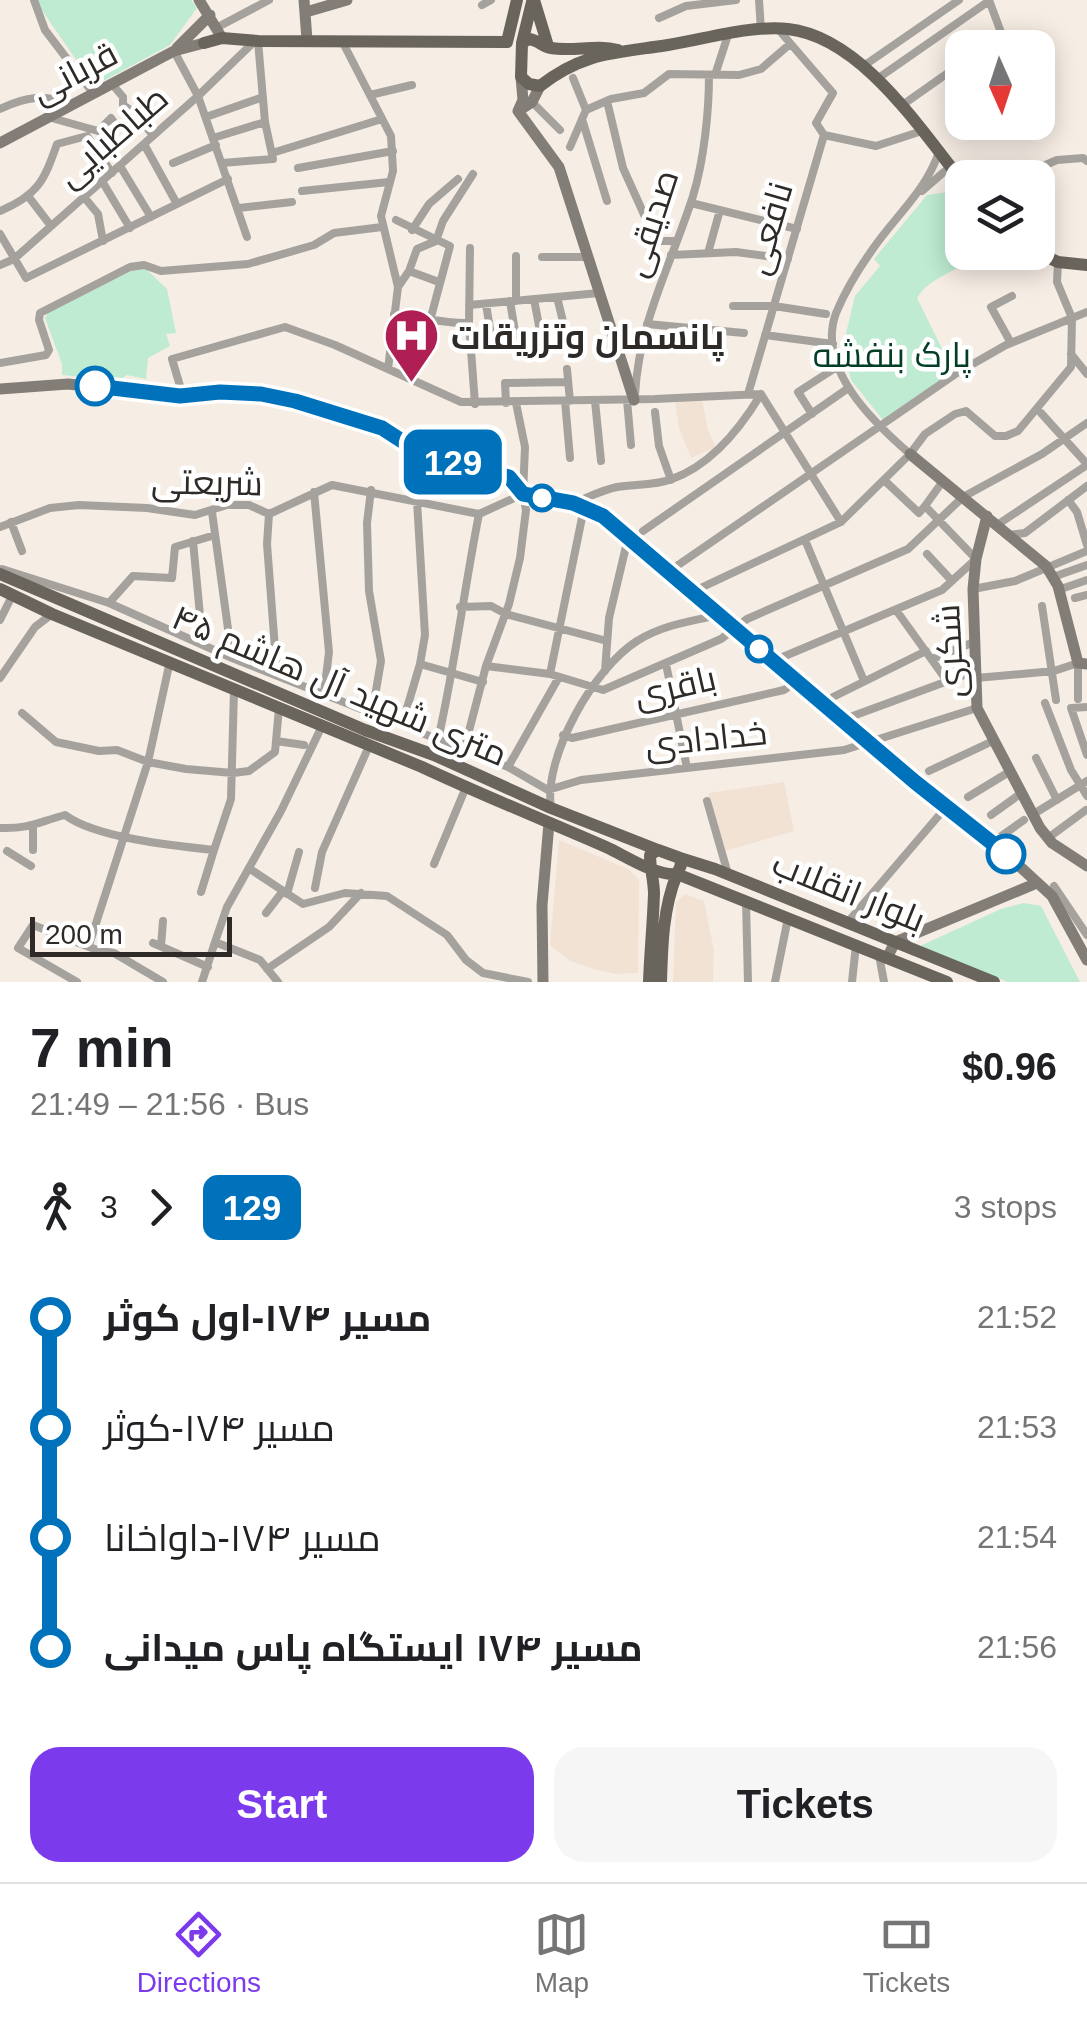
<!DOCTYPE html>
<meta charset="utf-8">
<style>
:root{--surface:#fff;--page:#f6f6f6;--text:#202124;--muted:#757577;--line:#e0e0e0;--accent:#7c3aed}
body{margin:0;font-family:Arial,Cairo,sans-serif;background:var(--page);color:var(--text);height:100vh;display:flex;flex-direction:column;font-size:38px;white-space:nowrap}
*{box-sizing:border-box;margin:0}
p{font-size:32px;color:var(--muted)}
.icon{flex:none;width:55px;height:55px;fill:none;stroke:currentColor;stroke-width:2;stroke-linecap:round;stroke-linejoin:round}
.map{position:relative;height:982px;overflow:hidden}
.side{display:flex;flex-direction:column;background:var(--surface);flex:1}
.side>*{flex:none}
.badge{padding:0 20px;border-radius:15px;font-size:35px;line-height:65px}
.needle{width:65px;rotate:177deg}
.fabs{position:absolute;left:945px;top:30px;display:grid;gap:20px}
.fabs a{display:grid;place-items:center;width:110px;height:110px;border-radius:20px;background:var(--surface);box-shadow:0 5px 25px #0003;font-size:50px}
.scale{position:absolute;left:30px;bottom:25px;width:202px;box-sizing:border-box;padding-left:10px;border:5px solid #2e2a27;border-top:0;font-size:28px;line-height:35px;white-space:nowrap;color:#2e2a27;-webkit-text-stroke:8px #fff;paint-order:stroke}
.map>.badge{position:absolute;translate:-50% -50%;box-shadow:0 0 0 5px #fff}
.legs{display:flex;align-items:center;gap:15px;height:110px;padding:0 30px;font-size:32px}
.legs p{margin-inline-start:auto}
.overview{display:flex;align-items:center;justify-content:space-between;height:170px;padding:0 30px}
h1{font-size:55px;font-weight:700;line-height:75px}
.button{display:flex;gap:20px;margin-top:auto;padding:20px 30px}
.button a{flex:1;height:115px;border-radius:30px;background:var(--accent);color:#fff;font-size:40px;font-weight:700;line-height:115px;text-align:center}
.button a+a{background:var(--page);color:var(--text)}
ul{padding:0 30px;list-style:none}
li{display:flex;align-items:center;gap:35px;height:110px;font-size:38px}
li i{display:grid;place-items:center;width:15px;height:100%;margin:0 12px;background:currentColor}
li i::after{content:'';width:25px;height:25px;margin:-12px;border:8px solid;border-radius:50%;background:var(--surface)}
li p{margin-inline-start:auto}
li:first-child i{background:linear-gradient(#0000 50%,currentColor 0)}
li:last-child i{background:linear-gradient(currentColor 50%,#0000 0)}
.menu{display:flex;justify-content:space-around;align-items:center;height:140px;border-top:2px solid var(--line);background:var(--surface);font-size:28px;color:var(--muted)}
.menu a{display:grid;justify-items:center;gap:5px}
.menu .on{color:var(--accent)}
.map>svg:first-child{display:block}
.built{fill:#f2e2d4}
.green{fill:#beebd1}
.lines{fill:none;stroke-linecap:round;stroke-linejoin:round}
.street{stroke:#a5a29e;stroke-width:8}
.secondary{stroke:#827e77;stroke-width:11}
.primary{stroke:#69645c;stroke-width:12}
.line-1-casing{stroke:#fff;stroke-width:22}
.line-1{stroke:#0072bc;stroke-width:15}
.stop-1-dot{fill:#fff;stroke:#0072bc;stroke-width:5}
.labels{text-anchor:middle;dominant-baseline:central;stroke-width:9;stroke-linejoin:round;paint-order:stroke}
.street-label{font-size:35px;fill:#2e2a27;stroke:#fff}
.poi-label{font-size:35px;font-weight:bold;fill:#2e2a27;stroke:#fff;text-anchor:start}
.park-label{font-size:35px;fill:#033d26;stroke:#fff}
</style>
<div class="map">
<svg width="1087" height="982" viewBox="0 0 1087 982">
<rect width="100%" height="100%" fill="#f6ede4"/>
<path class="built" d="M675,400H702L708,430L716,447L691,458L679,429Z
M784,782L794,831L725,851L708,793Z
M559,840L628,869L639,879L638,973L616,974L594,969L570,961L550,945Z
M685,894L704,901L714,950L713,982H673L676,902Z"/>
<path class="green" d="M35,0H191L197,8L170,45L94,86Z
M955,191L962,202V252L981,253C962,270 930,276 917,298L953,371L883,420L851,380L843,346L855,296L880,266L874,259L927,195Z
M146,269L167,289L176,333L166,334L170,346L148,358L146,379L127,375L119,380L62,375V364L45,318L48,313L133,270Z
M1024,903L1041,906L1080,982H1008L920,946L1001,909Z"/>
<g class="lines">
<path class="street" d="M34,0L45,30L93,93
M759,0L761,30
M482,5L491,0
M659,18L686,6L736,0
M216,28L269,0
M778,29L833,93L816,123L824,135L876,146L922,131
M342,41L391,136L393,171L381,216L398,287L388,369
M985,48L1002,35L989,0
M174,51L198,96L247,237
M862,67L959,0
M715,75L728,35
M573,78L586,110
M877,79L989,1
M112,84L123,97V105L137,114L153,136
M370,95L412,85
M607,101L623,168L656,241H676
M532,102L560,130
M901,106L962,63
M0,109C25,97 45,93 70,105
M48,117L98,131L111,118L115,124
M206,117L263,97
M582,119L607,201
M213,138L265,122
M144,144L177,204
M570,147L586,110L611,99L644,93L669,74L739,75L761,69L790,44
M272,153L382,119
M173,163L216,145
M222,163L273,159L265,122L258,41
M120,166L151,217
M298,168L393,151
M102,181L130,228
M302,191L389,182
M922,191L945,171L1018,177L1057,160L1083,158L1087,161
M28,196L51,226
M84,197L98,214L103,241
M691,203L797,229
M239,208L292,202
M0,211C38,195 44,181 57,144L87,136L112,173
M396,220L450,246L431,317
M412,230L429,204L458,179
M0,234L26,278L228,179
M470,248L469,323L475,404
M708,253L720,210
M671,255L736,252L788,259
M516,256V301
M542,257H588
M0,265L14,259L198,96L255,41
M409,271L439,282
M398,287L409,271L417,249L436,241L443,221L473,174
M557,297L567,338
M534,299L542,342
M510,301L517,344
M486,304L493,348
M469,305L599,293
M733,306H774L826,314
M394,314C420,316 444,324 469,323
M647,324L744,333
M765,335L833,344
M1011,343L991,307L1012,296
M640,344L689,343
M1071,354L1087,374
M0,363L46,355L49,350L39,320L40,313L130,267L144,265L161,271L248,264L314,245L334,233L382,227
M567,369L570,401
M748,394L824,135
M635,395C639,321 671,265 693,196C704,160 709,112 709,75
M183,396L172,359L285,327L335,345L461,402L655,399L761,394L841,522
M627,400L631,445
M565,401L570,458
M595,401L601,461
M506,403L505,383L568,382
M655,412L659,446L671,480
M1041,413L1087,464
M812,414L798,392L840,365
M910,454C873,422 816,368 836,313C844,294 858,270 870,253C893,218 925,193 939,152
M371,490L367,523L369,591L381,661L372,714
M314,492L329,652L324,694
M1068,500L1077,512L1087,545
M573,503C587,498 602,490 617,487C635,484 654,486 672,479C711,465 740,429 761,394
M925,506L943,481
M212,512L232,658
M269,514L267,544L277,675
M11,522L22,551
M997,525L1087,465
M0,527L50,508L79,505L147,508L195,515L227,505H249L269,514L332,485L479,514L523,494
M643,531L847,389
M1009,535L1025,533L1087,486
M805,540L864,681
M193,541L201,626
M927,554L952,581
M2,569L109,603L232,658L508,767L548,790
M668,572L957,373L1006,345L1087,312
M1053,577L1087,565
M973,589L1015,581L1087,551
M1058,590L1087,580
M692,592L841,522L910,454L925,434L955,414L966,411L995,436H1006L1018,431L1071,367L1072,318L1057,282L1058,262
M1075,598L1087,595
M109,603L133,576L172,578L175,547L215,535
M1042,606L1056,700
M460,607L491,606L506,614L607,641
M896,610L947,681
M0,620L13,594
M932,659L974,642
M773,661L942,590L976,559L925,506L919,513L884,480
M420,664L483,682
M666,664L687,768
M486,666L550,674L603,690L721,639L747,619L908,549L963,497L1042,454L1087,423
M605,671L609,618L628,538
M550,674L584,508
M0,678L35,627L52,614
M976,678L1054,671L1078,663V699
M833,697L926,651
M1045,703L1071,770L1087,796
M1087,707L1071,708L1087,755
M22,713L56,742L99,751L117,750L148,762L186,769L233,773L249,771L275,752L279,708
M842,720L975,671
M402,725L420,664L425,635L417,501
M563,735L572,738L784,690L797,681
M438,740C455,665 464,590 479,514
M276,741L304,745
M464,750L486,666L509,604L520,558L526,510L523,494L525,447L516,403
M1036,758L1057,800
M508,767L559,677
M929,771L993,741
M548,790L581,780L844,750L977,708
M968,797L1009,772
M707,801L728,874
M551,808C543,757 594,668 637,641C662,625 691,621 719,615
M991,815L1020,794
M1032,815L1087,781
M33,827V850
M0,828C30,829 38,822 65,815C96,838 175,846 214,850L201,892
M1048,838L1086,810
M993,842L1024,820
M214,850L231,799L234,690
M7,851L31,866
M434,864L466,787
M250,869L303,904L345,893L387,896L447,935L466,960L483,973L528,982
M1054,886L1087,935
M315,888L322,852L369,746
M287,894L299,852
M746,902L748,982
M266,913L283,891
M847,923L947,806
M215,942L227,907L281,811L322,726
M153,943L208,967
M89,945L148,762L170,661
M161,946L163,921
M879,955L884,982
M267,969L329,927L361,893
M77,982L18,948L33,925L97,950L114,953L163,982
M202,982L215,942L260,960L278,982
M775,982L788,918
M852,982L856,945"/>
<path class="secondary" d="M199,0L222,38
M304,0L307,40
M306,12L347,0
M177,48L210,15
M521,77L523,100L518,111L532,102L540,86
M518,111L559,167L634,400
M0,143L174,51L204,43
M0,389L68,384L180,396L220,392L261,394L382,428L419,452L509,477L523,494L573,503L603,516L915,782L993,842L1052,896L1087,960
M910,454L1046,566L1058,586L1078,663L1087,664
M987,516L976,559L973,589L977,708L1040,828L1052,843L1087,866
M887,958L895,942L1037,883
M543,982L542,905L549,823"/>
<path class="primary" d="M534,0L548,46
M204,43L222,38L258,41L507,42L517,0
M522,43L532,2
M618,50C595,44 574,52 551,48C543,47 538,40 529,39L522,43L521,77L529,84L540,86C583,52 616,53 668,45C706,39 750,25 788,29C861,37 920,129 962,181
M1036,252L1058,262L1087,265
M0,574L365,730L434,755L551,808L658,850
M0,589L52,614L422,767C482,795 544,820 606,847C626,856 655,876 677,874L681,865L680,858L658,850L650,855C650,868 654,881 654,894C653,924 650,953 649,982
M680,858L715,869L994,982
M661,982C662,945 663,908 677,874L947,982"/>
</g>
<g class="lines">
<defs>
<path id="line-1" d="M95,386L180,396L220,392L261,394L295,401L382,428L419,452L509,477L523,494L573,503L603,516L915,782L1006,854"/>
</defs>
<use href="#line-1" class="line-1-casing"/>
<use href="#line-1" class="line-1"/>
</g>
<defs>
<symbol id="hospital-pin" viewBox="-11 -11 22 30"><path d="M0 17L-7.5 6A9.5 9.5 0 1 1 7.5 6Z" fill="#af1f54" stroke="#fff"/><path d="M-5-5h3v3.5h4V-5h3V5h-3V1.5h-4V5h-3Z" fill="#fff"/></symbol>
</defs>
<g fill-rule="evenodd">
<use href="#hospital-pin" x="380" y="304" width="63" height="86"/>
</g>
<g class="stop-1-dot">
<circle cx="95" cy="386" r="18"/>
<circle cx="542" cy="498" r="12"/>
<circle cx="759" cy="649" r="12"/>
<circle cx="1006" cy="854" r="18"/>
</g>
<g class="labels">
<g class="street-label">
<text transform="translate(74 72) rotate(-28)">قربانی</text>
<text transform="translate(112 136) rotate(-41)">طباطبایی</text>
<text transform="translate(650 223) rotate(-72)">صدیقی</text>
<text transform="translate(768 228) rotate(-74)">نافعی</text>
<text transform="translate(207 482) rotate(1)">شریعتی</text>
<text transform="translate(949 651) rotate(-93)">شکری</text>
<text transform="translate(340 685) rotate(23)">۴۵ متری شهید آل هاشم</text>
<text transform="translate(675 686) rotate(-13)">باقری</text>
<text transform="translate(706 738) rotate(-6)">خدادادی</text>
<text transform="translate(849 891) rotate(22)">بلوار انقلاب</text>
</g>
<g class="poi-label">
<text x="451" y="336">پانسمان وتزریقات</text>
</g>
<g class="park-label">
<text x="892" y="354">پارک بنفشه</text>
</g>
</g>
</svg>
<div class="fabs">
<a><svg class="needle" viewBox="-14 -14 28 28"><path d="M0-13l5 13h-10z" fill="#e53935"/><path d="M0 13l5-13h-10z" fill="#757577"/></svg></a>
<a><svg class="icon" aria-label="layers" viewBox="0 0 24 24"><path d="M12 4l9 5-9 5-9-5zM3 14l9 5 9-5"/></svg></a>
</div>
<div class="scale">200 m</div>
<b class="badge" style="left:453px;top:462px;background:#0072bc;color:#fff">129</b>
</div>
<section class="side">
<div class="overview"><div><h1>7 min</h1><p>21:49 – 21:56 · Bus</p></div><b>$0.96</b></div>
<div class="legs"><svg class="icon" aria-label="walk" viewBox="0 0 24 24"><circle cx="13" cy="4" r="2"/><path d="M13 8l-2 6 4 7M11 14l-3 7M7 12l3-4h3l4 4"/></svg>3<svg class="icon" aria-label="forward" viewBox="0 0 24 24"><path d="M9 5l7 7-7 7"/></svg><b class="badge" style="background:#0072bc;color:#fff">129</b><p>3 stops</p></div>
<ul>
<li><i style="color:#0072bc"></i><b>مسیر ۱۷۴-اول کوثر</b><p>21:52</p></li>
<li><i style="color:#0072bc"></i><span>مسیر ۱۷۴-کوثر</span><p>21:53</p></li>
<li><i style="color:#0072bc"></i><span>مسیر ۱۷۴-داواخانا</span><p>21:54</p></li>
<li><i style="color:#0072bc"></i><b>مسیر ۱۷۴ ایستگاه پاس میدانی</b><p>21:56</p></li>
</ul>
<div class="button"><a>Start</a><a>Tickets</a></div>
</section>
<nav class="menu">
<a class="on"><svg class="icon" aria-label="directions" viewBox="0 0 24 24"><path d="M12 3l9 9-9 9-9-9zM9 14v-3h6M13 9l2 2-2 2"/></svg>Directions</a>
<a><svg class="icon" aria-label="map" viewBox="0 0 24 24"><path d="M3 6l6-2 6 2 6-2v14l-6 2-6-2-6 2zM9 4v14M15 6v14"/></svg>Map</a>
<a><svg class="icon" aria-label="tickets" viewBox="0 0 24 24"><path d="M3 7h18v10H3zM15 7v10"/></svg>Tickets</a>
</nav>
